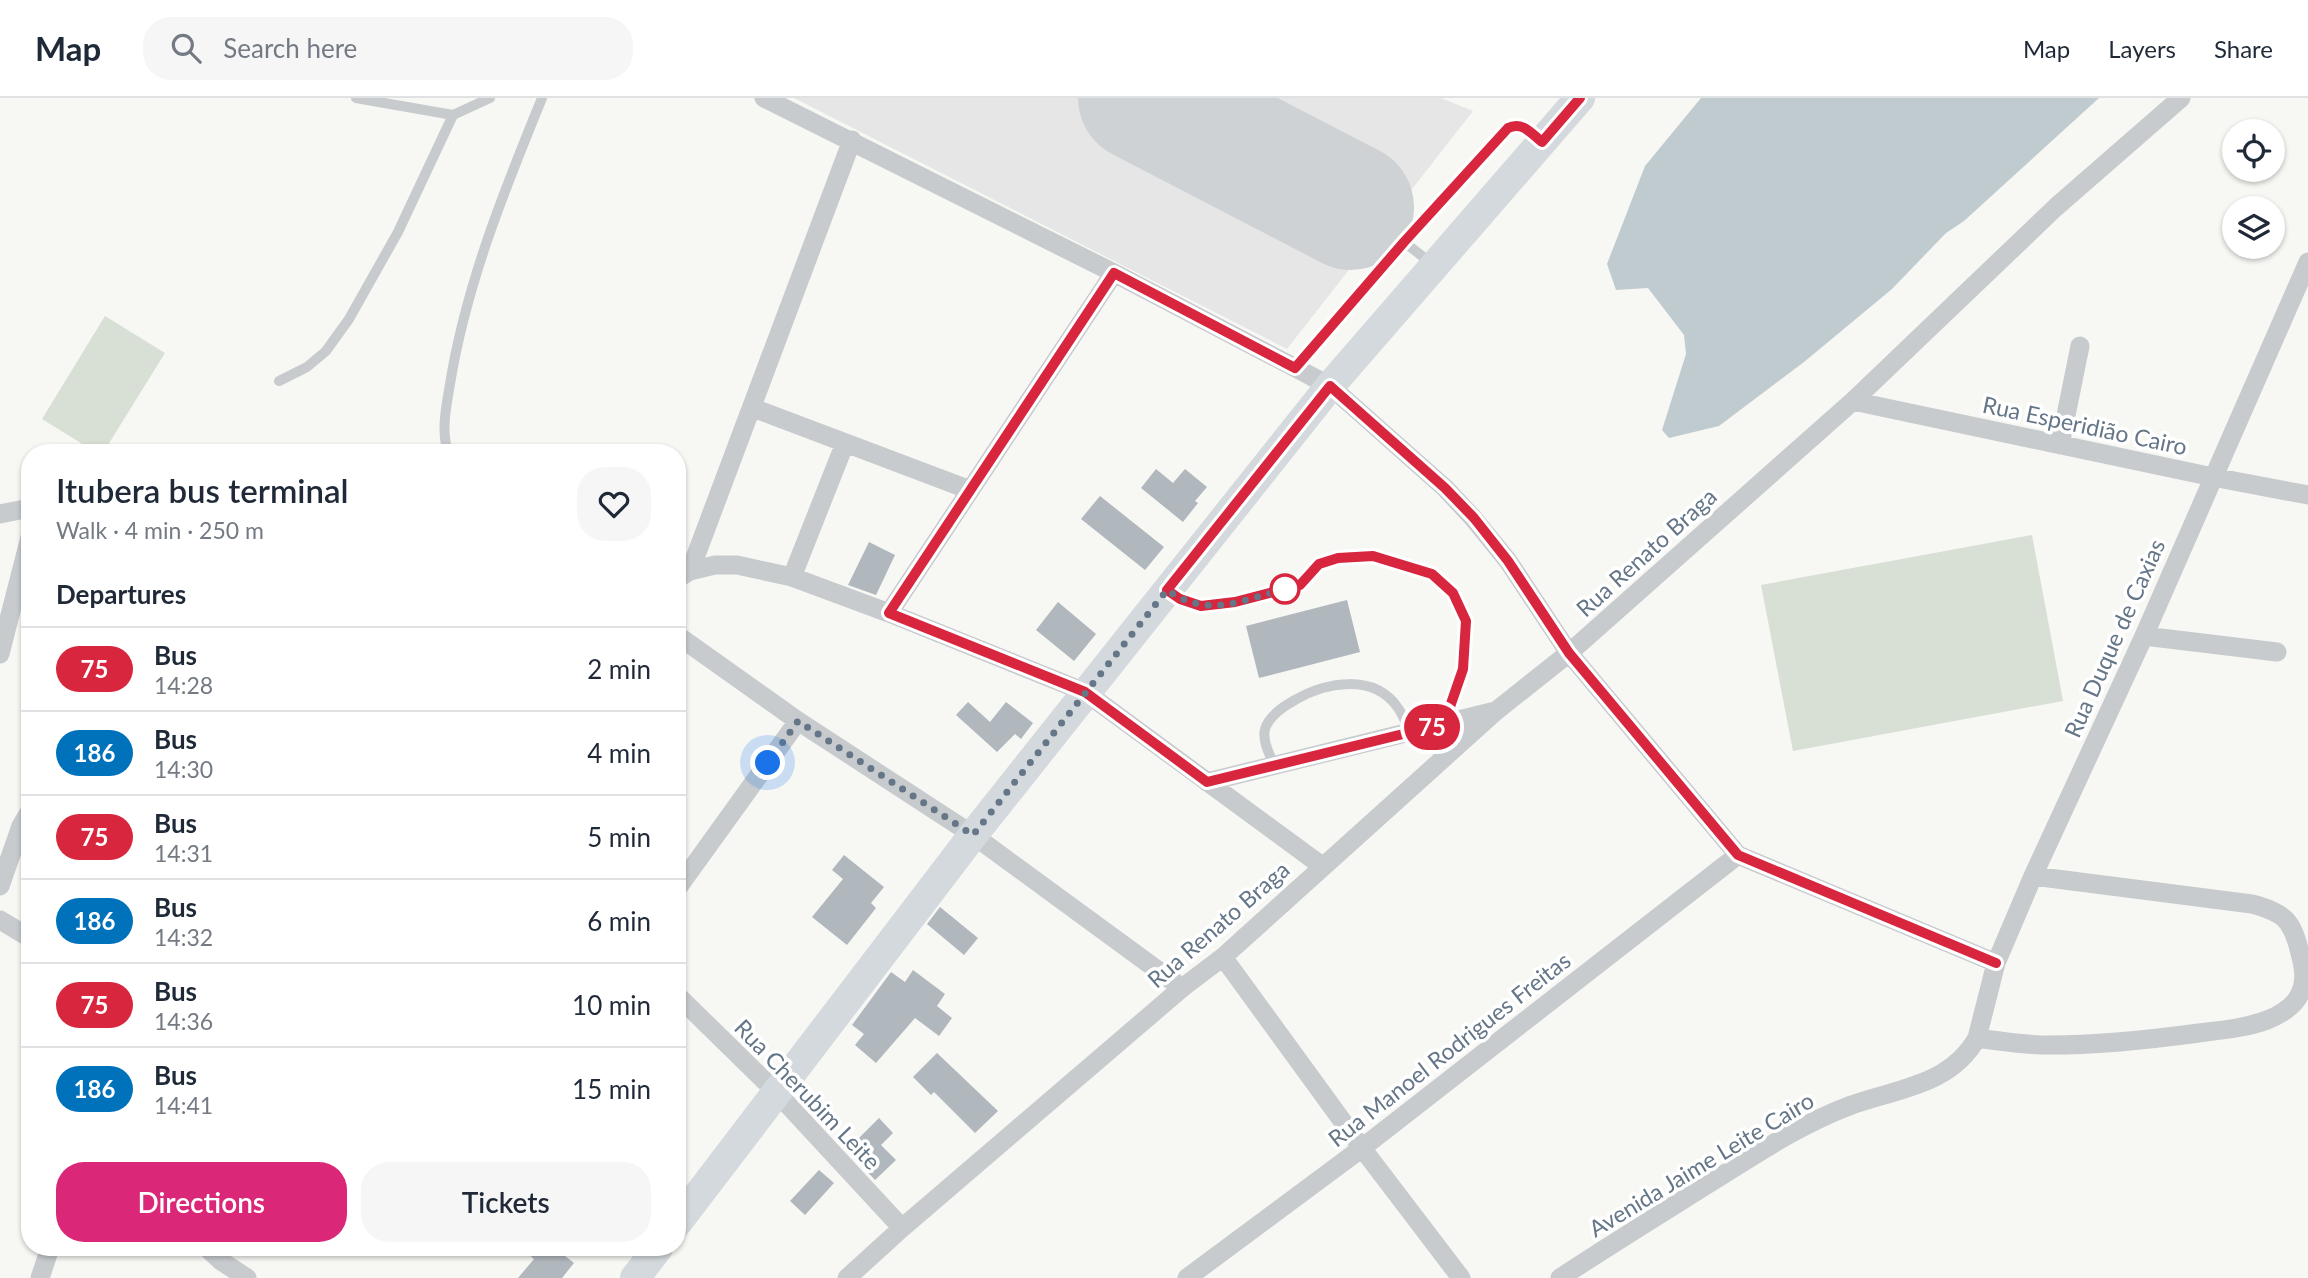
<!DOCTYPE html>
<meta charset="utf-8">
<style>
:root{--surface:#fff;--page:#f6f6f7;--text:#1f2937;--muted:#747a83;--line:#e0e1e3;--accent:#db2777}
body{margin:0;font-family:Lato,sans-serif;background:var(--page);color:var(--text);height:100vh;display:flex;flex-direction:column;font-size:26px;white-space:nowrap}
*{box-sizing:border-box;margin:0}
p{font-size:23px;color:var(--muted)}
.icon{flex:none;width:38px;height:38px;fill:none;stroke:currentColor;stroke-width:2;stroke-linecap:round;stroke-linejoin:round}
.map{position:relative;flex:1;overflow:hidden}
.sheet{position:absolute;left:21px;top:346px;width:665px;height:812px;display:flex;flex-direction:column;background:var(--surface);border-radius:28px;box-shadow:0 2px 5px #0004}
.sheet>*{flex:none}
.badge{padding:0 14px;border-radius:23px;font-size:24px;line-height:46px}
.buttons{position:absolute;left:2222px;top:21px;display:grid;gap:14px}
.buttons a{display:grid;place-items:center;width:63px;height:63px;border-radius:50%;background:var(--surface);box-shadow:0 2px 5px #0004;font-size:35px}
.you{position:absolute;width:35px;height:35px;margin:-18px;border:5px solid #fff;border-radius:50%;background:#1a73e8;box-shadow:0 0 0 10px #1a73e833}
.map>.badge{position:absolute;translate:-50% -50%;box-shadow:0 0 0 4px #fff}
h2{padding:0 35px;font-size:26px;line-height:63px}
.round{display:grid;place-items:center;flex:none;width:74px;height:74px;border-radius:28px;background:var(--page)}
.summary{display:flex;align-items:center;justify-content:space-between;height:119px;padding:0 35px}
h1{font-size:33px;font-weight:600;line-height:52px}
.cta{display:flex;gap:14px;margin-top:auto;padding:14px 35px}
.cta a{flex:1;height:80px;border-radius:28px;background:var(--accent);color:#fff;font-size:28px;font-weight:600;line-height:80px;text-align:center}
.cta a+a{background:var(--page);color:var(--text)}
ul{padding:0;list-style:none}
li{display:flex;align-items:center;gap:21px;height:84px;padding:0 35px;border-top:2px solid var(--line)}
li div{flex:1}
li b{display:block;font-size:26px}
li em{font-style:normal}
li .badge{min-width:77px;font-weight:700;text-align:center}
header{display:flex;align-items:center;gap:42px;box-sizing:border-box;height:98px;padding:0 35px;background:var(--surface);border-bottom:2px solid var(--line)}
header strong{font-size:33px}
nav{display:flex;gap:38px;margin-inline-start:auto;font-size:24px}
.search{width:490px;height:63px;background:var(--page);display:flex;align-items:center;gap:18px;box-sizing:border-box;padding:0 24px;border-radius:28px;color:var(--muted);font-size:26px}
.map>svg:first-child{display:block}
.built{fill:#e5e6e5}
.green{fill:#d8e0d5}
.water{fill:#c0cbd0}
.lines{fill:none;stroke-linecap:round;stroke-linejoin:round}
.runway{stroke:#cfd2d4;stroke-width:126}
.building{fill:#b0b7bd}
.service{stroke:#c7cbce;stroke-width:10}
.minor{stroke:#c7cbce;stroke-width:19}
.primary{stroke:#d4d9dd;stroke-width:30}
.line-casing{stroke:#fff;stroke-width:16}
.line{stroke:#d7263d;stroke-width:10}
.walk{stroke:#647687;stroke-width:7;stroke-dasharray:0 12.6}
.stop-dot{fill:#fff;stroke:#d7263d;stroke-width:3.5}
.labels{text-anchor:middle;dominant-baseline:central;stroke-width:7;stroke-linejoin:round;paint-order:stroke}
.street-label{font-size:23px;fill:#647687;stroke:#fff}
</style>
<header>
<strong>Map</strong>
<div class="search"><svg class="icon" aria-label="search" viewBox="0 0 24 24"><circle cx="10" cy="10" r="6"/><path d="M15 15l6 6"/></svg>Search here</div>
<nav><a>Map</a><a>Layers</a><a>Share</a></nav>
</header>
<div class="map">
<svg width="2308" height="1180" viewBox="0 0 2308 1180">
<rect width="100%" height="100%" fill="#f7f7f4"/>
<path class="built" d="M794,0H1441L1473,13L1287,251Z"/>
<path class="green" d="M105,218L165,255L103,355H97L42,321Z
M2032,437L2063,603L1793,653L1761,487Z"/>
<path class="water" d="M1701,0H2099L1964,123L1946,135L1892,191L1804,264L1719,328L1669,340L1662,332L1686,256L1684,237L1648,190L1616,192L1607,166L1645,68Z"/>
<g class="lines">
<path class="runway" d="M1141,0L1351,109"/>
</g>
<path class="building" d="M1156,371L1173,385L1185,371L1207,389L1195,403L1198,405L1183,424L1141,390Z
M1100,398L1164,449L1145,472L1081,421Z
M869,444L895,457L876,497L848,487Z
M1347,502L1360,554L1259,580L1246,528Z
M1058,504L1096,536L1074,563L1036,532Z
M968,604L990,624L1006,604L1033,625L1021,641L1015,636L997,654L956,617Z
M844,757L884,789L871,805L876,810L847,847L812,819L843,781L832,772Z
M940,809L978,840L964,857L927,826Z
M913,872L945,896L937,908L952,920L939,938L915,920L876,965L855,947L864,936L852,927L891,874L905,884Z
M937,955L998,1013L975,1035L934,994L931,997L913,979Z
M879,1020L893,1035L881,1047L896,1062L875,1082L847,1052Z
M819,1072L834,1085L805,1117L790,1103Z
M521,1150H555L574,1165L562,1180H518L534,1161Z"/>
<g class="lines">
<path class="service" d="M356,0L453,17L490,0
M1404,144L1431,165
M1295,270L1404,144L1508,30C1522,23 1529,33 1539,42
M279,283L307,269L326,253L349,221L398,134L453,17
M448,355C441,332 446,310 450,286C466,187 504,93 542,0
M1169,494C1179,500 1190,507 1202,508C1216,509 1291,493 1300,486C1317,475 1314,464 1339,460C1364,456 1387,462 1412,469C1493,496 1465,566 1444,625
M1274,667C1270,657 1262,643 1265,631C1269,618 1284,608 1295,602C1326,584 1374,575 1398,610C1403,617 1406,626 1411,634"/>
<path class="minor" d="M764,0L1114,175L1330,288L1445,390L1473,420L1508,463L1569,555L1738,757L1996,865
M1853,303L2213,379L2308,397
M753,310L970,392
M2060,347L2080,248
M0,416L30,410
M690,473L852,42
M792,479L845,345
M677,481L690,473L715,467H737L792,479L889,515L1085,594L1322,768
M889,515L1114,175
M677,537L798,623L973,737L1182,890
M2144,538L2277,554
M0,556L30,439
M1207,684L1491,614
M0,788L21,728L30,713
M677,791L798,623
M0,822L30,840
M1223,859L1362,1050L1461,1180
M677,897L777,995L902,1130
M1977,940C1998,943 2019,946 2040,947C2093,948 2147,942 2199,935C2222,932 2246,930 2267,922C2278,918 2291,910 2297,901C2307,886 2304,870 2300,855C2292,822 2285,815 2252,806L2033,778
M207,1150L221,1163L247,1180
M40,1180L50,1150
M847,1180L902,1130L1182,890L1223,859L1496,613L1569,555L1853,303L2056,109L2181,0
M1187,1180L1362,1050L1738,757
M1560,1180C1610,1147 1662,1115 1713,1083C1756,1056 1801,1026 1849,1008C1895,991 1950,988 1977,940L1996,865L2033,778L2144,538L2308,164"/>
<path class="primary" d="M677,1125L973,737L1330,288L1580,0
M635,1180L658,1150"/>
</g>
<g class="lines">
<defs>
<path id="line" d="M1580,0L1542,44C1531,35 1522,23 1508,30L1404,144L1295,270L1114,175L889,515L1085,594L1207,684L1444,626L1463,571L1466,523L1453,495L1432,476L1373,458L1338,460L1319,466L1300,487L1235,504L1201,508L1180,501L1167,492L1330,288L1445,390L1474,420L1508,463L1569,555L1738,757L1996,865"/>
</defs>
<use href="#line" class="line-casing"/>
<use href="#line" class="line"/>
<path class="walk" d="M768,665L798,623L973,737L1167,492C1209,521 1241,502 1285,491"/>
</g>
<circle class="stop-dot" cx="1285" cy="491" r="14"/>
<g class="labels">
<g class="street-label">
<text transform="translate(2085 327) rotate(12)">Rua Esperidião Cairo</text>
<text transform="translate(1646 454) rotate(-42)">Rua Renato Braga</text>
<text transform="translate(2114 540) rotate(-66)">Rua Duque de Caxias</text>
<text transform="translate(1218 826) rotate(-41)">Rua Renato Braga</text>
<text transform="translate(1449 951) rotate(-38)">Rua Manoel Rodrigues Freitas</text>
<text transform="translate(808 996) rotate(46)">Rua Cherubim Leite</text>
<text transform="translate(1701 1066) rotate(-31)">Avenida Jaime Leite Cairo</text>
</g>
</g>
</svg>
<div class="buttons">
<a><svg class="icon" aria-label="locate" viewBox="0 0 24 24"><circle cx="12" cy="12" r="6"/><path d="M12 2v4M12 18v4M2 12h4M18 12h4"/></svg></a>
<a><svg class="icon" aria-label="layers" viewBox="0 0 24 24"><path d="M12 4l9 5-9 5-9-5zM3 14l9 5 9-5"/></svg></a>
</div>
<div class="you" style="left:768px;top:665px"></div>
<b class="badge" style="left:1432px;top:629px;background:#d7263d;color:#fff">75</b>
<section class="sheet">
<div class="summary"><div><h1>Itubera bus terminal</h1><p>Walk · 4 min · 250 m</p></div><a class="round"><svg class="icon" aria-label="heart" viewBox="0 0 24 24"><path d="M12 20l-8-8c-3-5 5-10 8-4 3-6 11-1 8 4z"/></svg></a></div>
<h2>Departures</h2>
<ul>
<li><span class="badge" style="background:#d7263d;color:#fff">75</span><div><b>Bus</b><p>14:28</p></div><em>2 min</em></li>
<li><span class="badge" style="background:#0072bc;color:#fff">186</span><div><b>Bus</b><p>14:30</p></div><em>4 min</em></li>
<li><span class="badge" style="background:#d7263d;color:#fff">75</span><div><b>Bus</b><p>14:31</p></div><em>5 min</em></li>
<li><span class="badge" style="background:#0072bc;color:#fff">186</span><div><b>Bus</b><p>14:32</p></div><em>6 min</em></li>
<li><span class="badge" style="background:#d7263d;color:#fff">75</span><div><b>Bus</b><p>14:36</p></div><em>10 min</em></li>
<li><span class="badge" style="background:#0072bc;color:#fff">186</span><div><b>Bus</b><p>14:41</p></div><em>15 min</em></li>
</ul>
<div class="cta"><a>Directions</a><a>Tickets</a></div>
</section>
</div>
